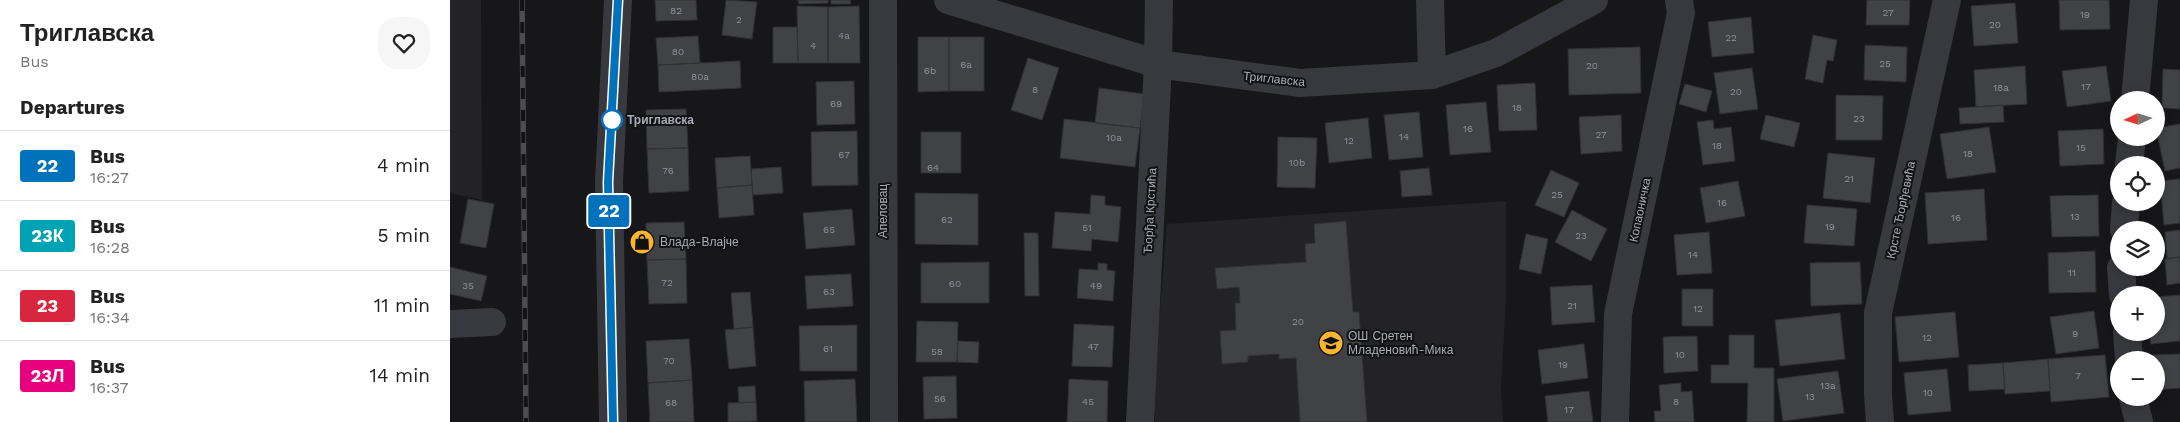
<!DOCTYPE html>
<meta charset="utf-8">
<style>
:root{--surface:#fff;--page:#f6f6f6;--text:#222;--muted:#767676;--line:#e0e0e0}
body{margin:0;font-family:"Work Sans",sans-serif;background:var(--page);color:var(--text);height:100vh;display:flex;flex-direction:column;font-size:19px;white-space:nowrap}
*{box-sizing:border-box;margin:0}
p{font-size:16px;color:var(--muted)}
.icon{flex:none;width:28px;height:28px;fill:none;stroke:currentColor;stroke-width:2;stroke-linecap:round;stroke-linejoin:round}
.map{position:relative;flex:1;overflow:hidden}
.panel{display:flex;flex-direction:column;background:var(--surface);width:450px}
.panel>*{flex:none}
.badge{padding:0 10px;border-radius:4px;font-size:18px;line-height:32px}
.needle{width:32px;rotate:266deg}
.tools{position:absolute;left:1660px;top:91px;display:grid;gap:10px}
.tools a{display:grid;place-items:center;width:55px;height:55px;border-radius:50%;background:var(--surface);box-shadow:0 2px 8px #0003;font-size:25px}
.map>.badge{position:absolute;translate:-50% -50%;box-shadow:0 0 0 2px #fff}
h2{padding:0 20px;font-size:19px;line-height:45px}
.round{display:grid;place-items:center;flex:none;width:52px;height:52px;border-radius:20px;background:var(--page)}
.summary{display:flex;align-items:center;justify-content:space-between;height:85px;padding:0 20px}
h1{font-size:24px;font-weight:800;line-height:38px}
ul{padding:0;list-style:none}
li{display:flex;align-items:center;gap:15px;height:70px;padding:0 20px;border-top:1px solid var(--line)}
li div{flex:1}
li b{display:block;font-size:19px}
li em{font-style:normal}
li .badge{min-width:55px;font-weight:700;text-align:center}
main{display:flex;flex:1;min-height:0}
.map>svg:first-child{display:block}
.built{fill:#232326}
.building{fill:#414246;stroke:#313135}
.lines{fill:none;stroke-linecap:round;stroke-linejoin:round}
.minor{stroke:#38393e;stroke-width:28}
.rail-casing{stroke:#4b4d53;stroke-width:5.5}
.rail{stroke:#121214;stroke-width:4;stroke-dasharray:11;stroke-linecap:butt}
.line-casing{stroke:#fff;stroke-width:11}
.line{stroke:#0072bc;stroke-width:8}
.stop-dot{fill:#fff;stroke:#0072bc;stroke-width:2.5}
.labels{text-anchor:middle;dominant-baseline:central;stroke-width:4;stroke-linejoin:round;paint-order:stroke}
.number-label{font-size:10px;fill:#8e929c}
.street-label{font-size:12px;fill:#a8adb9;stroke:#121214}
.stop-label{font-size:12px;font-weight:bold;fill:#a8adb9;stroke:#121214;text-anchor:start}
.poi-label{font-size:12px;fill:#a8adb9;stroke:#121214;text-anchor:start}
</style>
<main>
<section class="panel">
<div class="summary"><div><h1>Триглавска</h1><p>Bus</p></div><a class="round"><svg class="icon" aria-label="heart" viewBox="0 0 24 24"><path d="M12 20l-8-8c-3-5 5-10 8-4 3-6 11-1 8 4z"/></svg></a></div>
<h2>Departures</h2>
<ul>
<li><span class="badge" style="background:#0072bc;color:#fff">22</span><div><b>Bus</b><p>16:27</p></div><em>4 min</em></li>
<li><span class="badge" style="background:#00a3b4;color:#fff">23К</span><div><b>Bus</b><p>16:28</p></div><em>5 min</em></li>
<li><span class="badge" style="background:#d7263d;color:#fff">23</span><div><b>Bus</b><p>16:34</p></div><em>11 min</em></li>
<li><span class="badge" style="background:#e6007e;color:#fff">23Л</span><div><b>Bus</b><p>16:37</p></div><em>14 min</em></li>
</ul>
</section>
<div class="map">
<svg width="1730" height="422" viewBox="0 0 1730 422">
<rect width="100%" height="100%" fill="#171719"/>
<path class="built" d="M0,0H31L32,200L0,193Z
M1056,201V297L1051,389L1053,422H705L703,395L717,224Z"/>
<path class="building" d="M205,0H246L247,20L206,21Z
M276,0L307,2L302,39L272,35Z
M348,0H378V3L349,4Z
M381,0H400L401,4H381Z
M1417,0H1460L1459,25H1416Z
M1609,0H1659L1660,29L1610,30Z
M1565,3L1568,43L1524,46L1521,6Z
M347,6L378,7V63H348Z
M409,6L410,63H378V7Z
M1301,17L1304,53L1262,57L1258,22Z
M323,27H347L348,63H323Z
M1363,35L1387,40L1383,61L1377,60L1373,83L1355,79Z
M248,36L250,63L208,65L206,38Z
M468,37H499V91L468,92Z
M499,37H534V91H499Z
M1415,45L1457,47L1456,82L1414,80Z
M1190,47L1191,93L1119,95L1118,49Z
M578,58L609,68L592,120L561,110Z
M290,61L291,88L209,92L208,65Z
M1575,66L1577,104L1526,107L1524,70Z
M1656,66L1661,101L1617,107L1612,71Z
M1302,68L1308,109L1270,114L1264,73Z
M1713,69L1730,70V109L1712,108Z
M404,81L405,124L367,125L366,82Z
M1085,83L1087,130L1049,131L1047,85Z
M1235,84L1262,91L1256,112L1229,104Z
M649,88L694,94L690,128L645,123Z
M1386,95L1433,96L1432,140H1386Z
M1036,102L1041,152L1000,155L996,105Z
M1553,105L1554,122L1510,124L1509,108Z
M236,109L238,148L197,149L196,110Z
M969,112L973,157L939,160L934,115Z
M1171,115L1172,151L1131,154L1129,117Z
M1316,115L1350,123L1344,147L1310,139Z
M918,118L922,158L879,163L875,123Z
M614,119L690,128L685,167L610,158Z
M1263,120L1264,129L1281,127L1285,161L1253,165L1247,122Z
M1730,124V168L1715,171L1706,128Z
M1539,127L1546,172L1497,179L1490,134Z
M1653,129L1654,164L1610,166L1608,131Z
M407,131L408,185L362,186L361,132Z
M471,132H511V173H471Z
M828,137L867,138L865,188L827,187Z
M238,148L239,191L199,193L197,149Z
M1378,153L1425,158L1420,203L1373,198Z
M300,156L302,185L267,188L265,158Z
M331,167L333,193L303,195L301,169Z
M979,168L982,195L952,197L950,171Z
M1101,170L1129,183L1114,217L1085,205Z
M1730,179V223L1714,225L1710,181Z
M1288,181L1295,216L1256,223L1250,188Z
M302,185L304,215L269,218L267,188Z
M1534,189L1537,240L1478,244L1475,193Z
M465,193L528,194V245L465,244Z
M641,195L655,196V205L671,207L668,242L642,239L641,251L602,248L605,212L640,214Z
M1648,195L1649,236L1602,237L1600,196Z
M18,199L44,204L36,248L10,243Z
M1357,205L1407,209L1404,246L1354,243Z
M402,209L405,245L356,249L353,213Z
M1122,210L1157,229L1141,261L1105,242Z
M896,221L903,312H909L917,422H850L846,358L829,359V354L798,356V362L772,364L770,331L786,330L785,303H790L789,287L767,289L765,268L856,262L855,244L865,243L864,224Z
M234,222L236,259L197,260L196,223Z
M1730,230V257L1717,259L1715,232Z
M1259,232L1262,273L1227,275L1224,235Z
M574,233H588L589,296H575Z
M1076,234L1098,239L1091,274L1069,269Z
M1645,251L1646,292L1599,293L1598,253Z
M1730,257V283L1717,285L1715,259Z
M236,259L237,303L199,304L197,260Z
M539,262V303H471V263Z
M1410,262L1412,304L1361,306L1360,263Z
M648,263L657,264V270L665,271L663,301L627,298L629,269L648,270Z
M0,267L37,276L31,301L0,294Z
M401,274L403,306L357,309L355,276Z
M1142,285L1145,322L1102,325L1100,287Z
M1232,289H1263V326H1232Z
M300,292L303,327L284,329L281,293Z
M1730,295V341L1701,344L1699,332H1706V297Z
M1644,311L1649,348L1606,354L1600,317Z
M1505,312L1509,357L1449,362L1445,317Z
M1390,313L1395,359L1330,366L1325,320Z
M467,321L508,322L507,362H466Z
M624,324L664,326L662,367L622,366Z
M407,325V371H350L349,326Z
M303,327L306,366L279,369L275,330Z
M1279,335H1304V368H1324V422H1297L1298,383H1261V365H1279Z
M1247,336L1248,371L1214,373L1213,337Z
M239,339L242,380L198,383L196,341Z
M508,341L529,342L528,363L507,362Z
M1134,344L1138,378L1092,384L1088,350Z
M1730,354V388L1706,390V360H1703L1702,355Z
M1655,355L1659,397L1601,402L1598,359Z
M1598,359L1600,391L1555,394L1553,363Z
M1553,363L1555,389L1519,391L1518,365Z
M1497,369L1501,411L1458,415L1454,373Z
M1388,371L1394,413L1333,421L1327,379Z
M506,376L507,418L474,419L473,377Z
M405,379L407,422H355L354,381Z
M619,379L658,381L657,422H617Z
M242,380L244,422H200L198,383Z
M1231,383V392L1242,391L1244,422H1205L1204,411H1211L1209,385Z
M305,386L306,402L289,403L288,387Z
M1139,391L1143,422H1098L1095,396Z
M306,402L307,421L278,422V403Z"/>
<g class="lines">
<path class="minor" d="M433,0L434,422
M498,0L708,64L850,83L982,75L1046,53L1144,0
M980,0L982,75
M1685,100L1694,0
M1679,165L1682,138
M1674,230L1676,202
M1671,268L1673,295
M0,324L42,322
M1677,332L1679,360
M1683,398L1689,422
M163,422L159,181L168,0
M690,422L708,64L709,0
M1165,422L1168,314L1231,13L1229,0
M1430,422L1428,395V313L1497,0"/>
<defs>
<path id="rail" d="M72,0L76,422"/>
</defs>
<use href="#rail" class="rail-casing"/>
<use href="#rail" class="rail"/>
</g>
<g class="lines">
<defs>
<path id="line" d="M163,422L158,182L168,0"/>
</defs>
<use href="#line" class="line-casing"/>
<use href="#line" class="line"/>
</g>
<defs>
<symbol id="shop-disc" viewBox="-11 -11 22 22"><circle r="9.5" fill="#fab62e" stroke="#121214"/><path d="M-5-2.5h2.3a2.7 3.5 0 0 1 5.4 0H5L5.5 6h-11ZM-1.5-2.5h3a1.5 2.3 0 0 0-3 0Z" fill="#111"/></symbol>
<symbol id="school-disc" viewBox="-11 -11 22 22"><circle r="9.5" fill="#fab62e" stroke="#121214"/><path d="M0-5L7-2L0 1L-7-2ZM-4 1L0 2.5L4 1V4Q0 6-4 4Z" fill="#111"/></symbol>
</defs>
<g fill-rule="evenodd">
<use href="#shop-disc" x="178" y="228" width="28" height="28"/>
<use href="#school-disc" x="867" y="329" width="28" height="28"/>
</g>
<circle class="stop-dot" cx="162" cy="120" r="10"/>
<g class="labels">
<g class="number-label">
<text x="226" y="10">82</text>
<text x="1438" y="12">27</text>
<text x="1635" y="14">19</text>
<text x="289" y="19">2</text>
<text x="1545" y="24">20</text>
<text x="394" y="35">4a</text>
<text x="1281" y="37">22</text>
<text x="363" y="45">4</text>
<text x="228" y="51">80</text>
<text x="1435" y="63">25</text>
<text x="516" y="64">6a</text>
<text x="1142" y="65">20</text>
<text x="480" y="70">6b</text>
<text x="250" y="76">80a</text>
<text x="1636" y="86">17</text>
<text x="1551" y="87">18a</text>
<text x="585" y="89">8</text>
<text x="1286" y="91">20</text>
<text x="386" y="103">69</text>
<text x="1067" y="107">18</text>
<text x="1409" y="118">23</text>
<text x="1018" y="128">16</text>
<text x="1151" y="134">27</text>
<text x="954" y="136">14</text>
<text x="664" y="137">10a</text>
<text x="899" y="140">12</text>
<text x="1267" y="145">18</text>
<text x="1631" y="147">15</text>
<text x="1518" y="153">18</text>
<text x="394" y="154">67</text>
<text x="847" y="162">10b</text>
<text x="483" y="167">64</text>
<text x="218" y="170">76</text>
<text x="1399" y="178">21</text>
<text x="1107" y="194">25</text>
<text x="1272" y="202">16</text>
<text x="1625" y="216">13</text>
<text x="1506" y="217">16</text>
<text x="497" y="219">62</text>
<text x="1380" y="226">19</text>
<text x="637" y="227">51</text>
<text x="379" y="229">65</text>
<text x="1131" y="235">23</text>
<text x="1243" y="254">14</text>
<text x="1622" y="272">11</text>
<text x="217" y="282">72</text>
<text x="505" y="283">60</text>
<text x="18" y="285">35</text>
<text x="646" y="285">49</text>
<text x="379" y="291">63</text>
<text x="1122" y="305">21</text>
<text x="1248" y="308">12</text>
<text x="848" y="321">20</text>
<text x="1625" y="333">9</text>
<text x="1477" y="337">12</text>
<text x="643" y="346">47</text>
<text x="378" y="348">61</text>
<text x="487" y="351">58</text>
<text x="1230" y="354">10</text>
<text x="219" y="360">70</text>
<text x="1113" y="364">19</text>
<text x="1628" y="375">7</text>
<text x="1378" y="385">13a</text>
<text x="1478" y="392">10</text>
<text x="1360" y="396">13</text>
<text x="490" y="398">56</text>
<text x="638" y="401">45</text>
<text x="1226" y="401">8</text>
<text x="221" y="402">68</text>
<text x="1119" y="409">17</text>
</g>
<g class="street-label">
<text transform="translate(824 79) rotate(6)">Триглавска</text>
<text transform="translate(1190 210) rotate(-78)">Копаоничка</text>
<text transform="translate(1451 210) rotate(-78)">Крсте Ђорђевића</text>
<text transform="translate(433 211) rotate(-90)">Апеловац</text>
<text transform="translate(700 211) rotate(-87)">Ђорђа Крстића</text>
</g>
<g class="stop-label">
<text x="177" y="120">Триглавска</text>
</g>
<g class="poi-label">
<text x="210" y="242">Влада-Влајче</text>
<text x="898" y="336">ОШ Сретен<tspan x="898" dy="14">Младеновић-Мика</tspan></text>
</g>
</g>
</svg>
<div class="tools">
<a><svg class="needle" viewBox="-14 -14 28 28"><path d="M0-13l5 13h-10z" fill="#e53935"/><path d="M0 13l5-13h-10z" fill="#767676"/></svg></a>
<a><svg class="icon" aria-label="locate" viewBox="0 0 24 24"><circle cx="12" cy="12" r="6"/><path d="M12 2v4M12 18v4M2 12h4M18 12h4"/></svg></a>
<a><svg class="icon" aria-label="layers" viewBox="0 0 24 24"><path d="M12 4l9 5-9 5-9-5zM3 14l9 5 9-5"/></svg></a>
<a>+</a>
<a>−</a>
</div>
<b class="badge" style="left:159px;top:211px;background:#0072bc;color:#fff">22</b>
</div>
</main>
